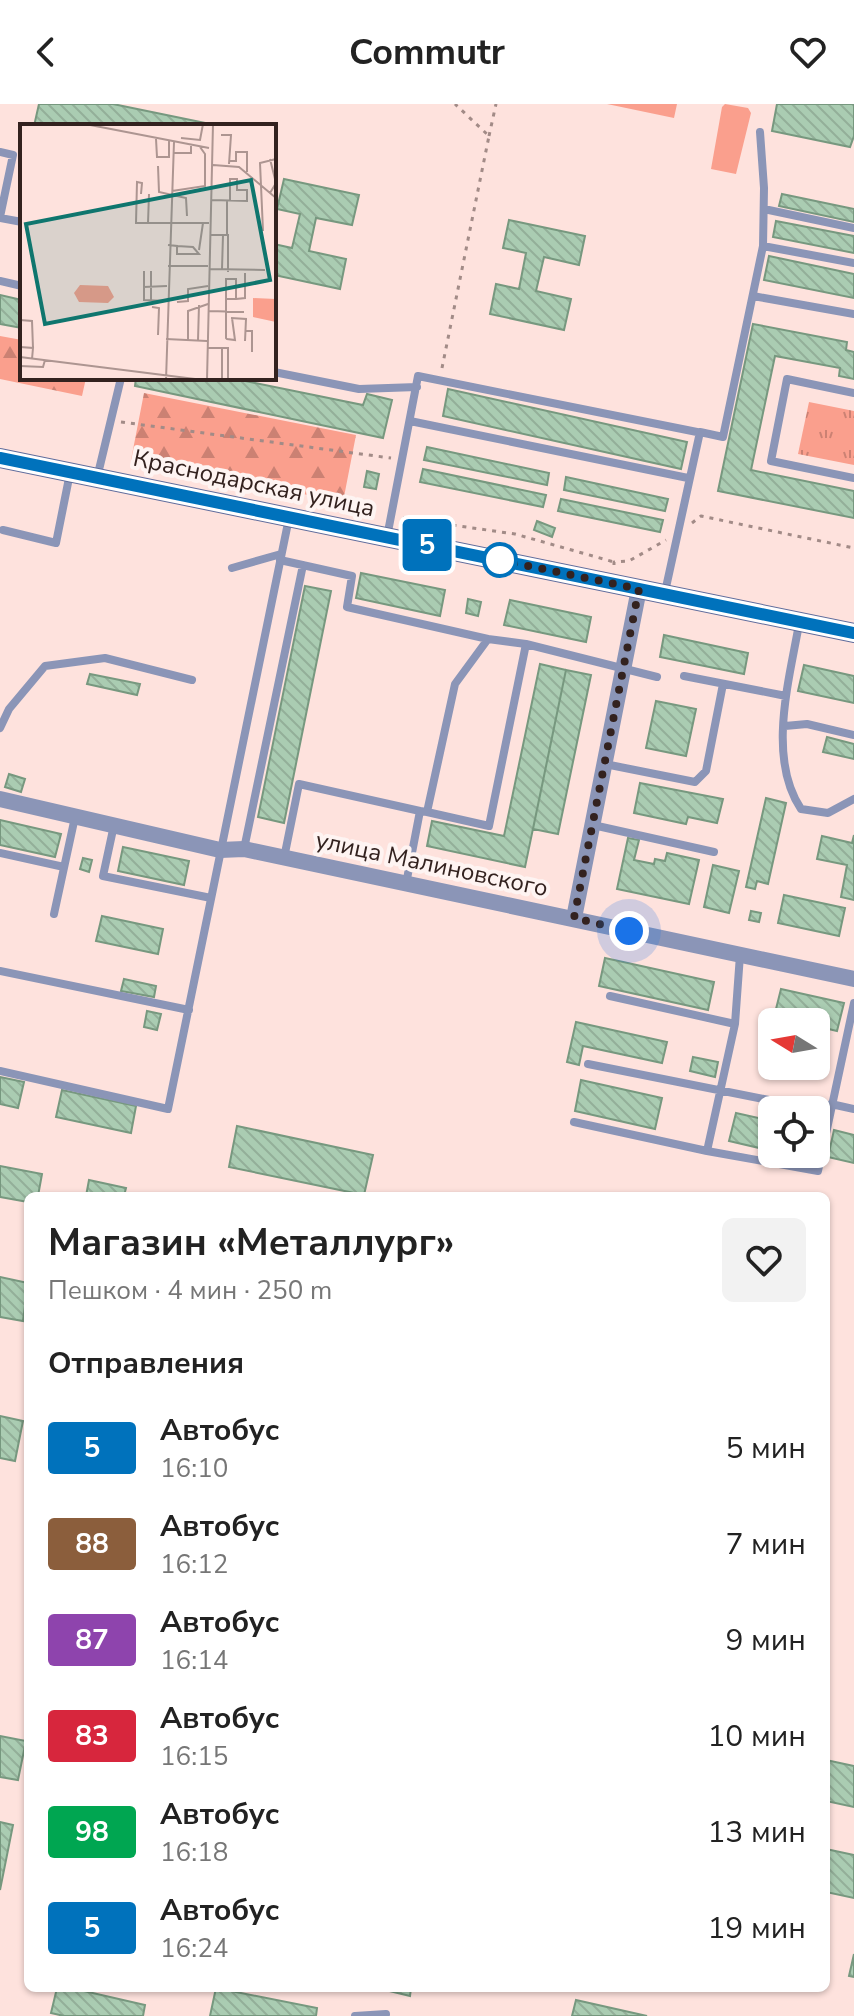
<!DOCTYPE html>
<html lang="ru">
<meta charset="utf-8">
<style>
:root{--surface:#fff;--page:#f2f2f2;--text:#222;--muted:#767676}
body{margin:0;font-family:"Nunito Sans",sans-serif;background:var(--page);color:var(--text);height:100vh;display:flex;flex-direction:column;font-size:30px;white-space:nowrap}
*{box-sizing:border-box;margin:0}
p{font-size:26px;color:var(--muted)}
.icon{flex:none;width:44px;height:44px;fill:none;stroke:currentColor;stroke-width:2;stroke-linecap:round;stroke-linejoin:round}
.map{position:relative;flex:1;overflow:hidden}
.details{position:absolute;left:24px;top:1088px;width:806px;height:800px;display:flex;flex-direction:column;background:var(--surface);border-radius:12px;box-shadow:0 2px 6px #0004}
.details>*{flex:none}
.badge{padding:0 16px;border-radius:6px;font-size:28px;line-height:52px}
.needle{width:52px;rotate:281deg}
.controls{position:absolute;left:758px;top:904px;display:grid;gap:16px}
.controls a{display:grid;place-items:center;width:72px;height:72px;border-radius:12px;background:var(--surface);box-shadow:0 2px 6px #0004;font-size:40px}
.you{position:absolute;width:40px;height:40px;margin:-20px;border:6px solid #fff;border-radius:50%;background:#1a73e8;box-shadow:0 0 0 12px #1a73e833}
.map>.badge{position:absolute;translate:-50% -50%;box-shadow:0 0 0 4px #fff}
h2{padding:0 24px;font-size:30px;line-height:72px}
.round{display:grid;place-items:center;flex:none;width:84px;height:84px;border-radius:12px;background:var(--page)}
.overview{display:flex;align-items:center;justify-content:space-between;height:136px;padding:0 24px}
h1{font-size:38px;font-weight:700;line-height:60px}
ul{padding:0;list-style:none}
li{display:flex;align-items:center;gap:24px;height:96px;padding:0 24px}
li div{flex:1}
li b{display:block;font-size:30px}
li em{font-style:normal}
li .badge{min-width:88px;font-weight:700;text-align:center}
header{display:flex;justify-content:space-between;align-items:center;height:104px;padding:0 24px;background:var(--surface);font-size:36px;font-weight:700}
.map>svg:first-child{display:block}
.grass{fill:url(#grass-tufts)}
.forest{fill:url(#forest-firs)}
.pitch{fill:#fa9f8d}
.building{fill:url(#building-back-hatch);stroke:#77987f;stroke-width:2}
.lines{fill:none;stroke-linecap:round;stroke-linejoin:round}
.path{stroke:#a28b87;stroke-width:3;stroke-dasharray:4 6;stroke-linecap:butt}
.service{stroke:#8b95b7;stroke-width:8}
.minor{stroke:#8b95b7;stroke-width:16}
.secondary{stroke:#5f6c9c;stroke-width:20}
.line-casing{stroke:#fff;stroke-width:18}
.line{stroke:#0072bc;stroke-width:12}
.walk{stroke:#33221f;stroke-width:8;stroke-dasharray:0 14.4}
.stop-dot{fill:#fff;stroke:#0072bc;stroke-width:4}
.labels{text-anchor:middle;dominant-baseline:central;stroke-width:8;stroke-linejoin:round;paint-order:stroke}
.street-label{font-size:24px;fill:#33221f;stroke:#fef4f2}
.inset-road{fill:none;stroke:#ad9591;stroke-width:2}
.view{fill:#0f766e;fill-opacity:0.15;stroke:#0f766e;stroke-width:4}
.inset-edge{fill:none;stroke:#33221f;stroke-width:4}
</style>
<header><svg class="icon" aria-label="back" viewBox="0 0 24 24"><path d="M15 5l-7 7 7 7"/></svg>Commutr<svg class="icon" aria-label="heart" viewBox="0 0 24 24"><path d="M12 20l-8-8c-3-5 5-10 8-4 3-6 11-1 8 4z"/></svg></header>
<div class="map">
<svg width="854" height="1912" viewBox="0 0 854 1912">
<defs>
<pattern id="grass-tufts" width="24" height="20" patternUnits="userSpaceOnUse" patternTransform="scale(2)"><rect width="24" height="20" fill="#fa9f8d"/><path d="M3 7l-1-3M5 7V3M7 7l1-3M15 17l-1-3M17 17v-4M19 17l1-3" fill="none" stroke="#cb8173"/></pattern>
<pattern id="forest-firs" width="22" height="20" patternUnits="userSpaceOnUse" patternTransform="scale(2)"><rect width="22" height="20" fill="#fa9f8d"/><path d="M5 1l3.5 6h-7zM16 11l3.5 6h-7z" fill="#cb8173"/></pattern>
<pattern id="building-back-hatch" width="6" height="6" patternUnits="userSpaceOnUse" patternTransform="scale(2)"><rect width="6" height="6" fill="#aaccb2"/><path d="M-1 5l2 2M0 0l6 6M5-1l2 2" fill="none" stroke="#93af99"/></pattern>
</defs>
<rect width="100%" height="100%" fill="#fee2dd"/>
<path class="grass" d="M809,298L854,307V361L798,350Z"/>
<path class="forest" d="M0,232L22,236V274H86L82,292L0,275Z
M144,289L356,331L343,398L131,356Z"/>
<path class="pitch" d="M607,0H677L674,14Z
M725,0L748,4L751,9L736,70L711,65L722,3Z"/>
<path class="building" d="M39,0H113L215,21L34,22Z
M777,0H854V32L850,43L772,27Z
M284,75L359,91L352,121L316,114L309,147L346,155L340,185L274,171V140L292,144L300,110L277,105Z
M782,90L854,105V118L779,102Z
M509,116L585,132L579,161L544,153L536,187L571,195L564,226L490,210L496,180L519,185L526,149L503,144Z
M776,117L854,132V149L773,133Z
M769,152L854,170V194L764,176Z
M0,191L22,196V224L0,220Z
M753,220L847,238L846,246L854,248V275L839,272L840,264L775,252L751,366L854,387V414L718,387Z
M136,274H231L363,301L367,290L392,296L383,334L135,282Z
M448,285L687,338L681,365L443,312Z
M427,343L549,369L547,381L424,356Z
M423,365L546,391L543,403L420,378Z
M367,367L379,370L376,385L364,383Z
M566,373L668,395L665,407L564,386Z
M561,395L663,416L660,428L558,407Z
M537,417L555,424L552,433L534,426Z
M361,469L445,486L440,512L356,494Z
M305,482L331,487L284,719L258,713Z
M468,495L481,498L478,512L466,509Z
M510,496L591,513L586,538L504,521Z
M664,531L748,549L744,570L660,553Z
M540,560L566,566L525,763L427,742L432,717L504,732Z
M804,561L854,572V599L798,587Z
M566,566L591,571L558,730L533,725Z
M90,570L140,580L137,591L87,580Z
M656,597L696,605L686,652L646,644Z
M827,633L854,640V655L823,648Z
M9,670L25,675L21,688L5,683Z
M640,679L723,695L717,719L688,713L686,720L634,709Z
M766,694L786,699L768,780L757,777L755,785L746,783Z
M0,716L61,730L55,753L0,741Z
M854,731V796L841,793L847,761L817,755L822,732L852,739Z
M628,734L639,736L634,756L654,760L655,755L665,757L667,749L699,756L689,800L617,785Z
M123,743L189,757L184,781L118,767Z
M83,754L92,756L89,768L80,765Z
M713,761L739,767L729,809L704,803Z
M784,791L845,804L839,832L778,819Z
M751,807L761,809L759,818L749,816Z
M102,812L163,825L158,850L96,837Z
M605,854L714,878L708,906L599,882Z
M124,875L156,882L154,893L121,887Z
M781,885L844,899L837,927L816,922V918H798L774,913Z
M147,907L161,910L157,926L144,923Z
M576,918L667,938L662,959L583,942L579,961L567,958Z
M693,953L718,958L715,973L690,967Z
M0,973L24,978L18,1004L0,1000Z
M581,976L662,994L655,1025L575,1007Z
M62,986L136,1002L131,1029L56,1013Z
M736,1009L772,1017V1047L729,1037Z
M237,1022L373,1051L364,1091L229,1063Z
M834,1026L854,1031V1059L828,1053Z
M786,1050H812L811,1055Z
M0,1062L42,1070L38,1092H28V1098L0,1093Z
M89,1076L126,1084L124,1092H86Z
M0,1173L28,1179L23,1217L0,1213Z
M0,1312L23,1317L15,1357L0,1354Z
M0,1632L26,1637L18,1676L0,1673Z
M826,1656L854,1662V1703L826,1697Z
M0,1718L13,1721L0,1786Z
M826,1745L854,1751V1794L826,1788Z
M854,1850V1873L849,1872Z
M57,1884H71L145,1901L143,1912H64L51,1909Z
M216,1884L317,1904L316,1912H210Z
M377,1884H411L410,1892Z
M576,1896L647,1912H572Z"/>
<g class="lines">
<path class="path" d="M489,32L496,0
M442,264L489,32L455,0
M121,318L391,354
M403,414L515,430L614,458
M692,419L701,412L854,444
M614,461V458L629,457L666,436"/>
<path class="service" d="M0,48L13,51L0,113
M764,105L854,124
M0,114L22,118
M763,142L854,159
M0,177L22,182
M753,192L854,210
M274,268L359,285L417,283
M854,289L787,275L771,357L854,374
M410,317L688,374
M97,374L121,274
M3,426L56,439L70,369
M387,433L418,272L702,329
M280,456L352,472L347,503L488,535
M232,464L281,450
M665,488L700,328L723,333L763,142L764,84L760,28
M799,520C789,577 767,654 801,705L828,709L854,695
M526,540L657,573
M684,572L786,592
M785,622L807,620L854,631
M0,624L9,605L45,562L105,554L192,576
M605,660L695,678L706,667L723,580
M114,721L103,772L211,794
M593,721L714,748
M244,745L303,461
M0,749L64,763
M284,754L299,680L420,707
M406,780L420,707L427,708L489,722L526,540L488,535L455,580L427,708
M54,810L75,713
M0,867L189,906
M610,892L735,920
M588,960L829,1008
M0,967L168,1005L289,414
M831,1000L854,1005
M574,1018L707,1047L735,920L740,851
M707,1047L818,1067L854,899
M355,1912L386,1910"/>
<path class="minor" d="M0,695L220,746L244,745L854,875
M574,814L639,485"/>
<path class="secondary" d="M0,354L854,529"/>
</g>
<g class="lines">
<defs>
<path id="line" d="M0,354L854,529"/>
</defs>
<use href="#line" class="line-casing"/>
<use href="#line" class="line"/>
<path class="walk" d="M500,456L639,485L574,814L629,827"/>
</g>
<circle class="stop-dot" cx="500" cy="456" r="16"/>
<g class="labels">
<g class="street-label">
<text transform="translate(254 379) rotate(12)">Краснодарская улица</text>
<text transform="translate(432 760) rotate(12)">улица Малиновского</text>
</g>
</g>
<g transform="translate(20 20)">
<rect width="256" height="256" fill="#fee2dd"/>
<path d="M233,174L256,175V198L233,193Z" fill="#fa9f8d"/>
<path d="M60,161L88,162L94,173L88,179L59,178L54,169Z" fill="#fa9f8d"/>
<path class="inset-road" d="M65,0L189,24M201,11H211L209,40M161,14L180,16L183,0M136,15L137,33H149V17M153,29H171V20M250,35L256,59L250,69M209,37H216V28H227V48M193,41L219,43L256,74M138,42L139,68L166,74L167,92M152,67L185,62V30L180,23M121,70L122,59L117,58L116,99H189M255,74L256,103M192,76L227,77V66H217V55H210V76M128,99L129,70M243,107L240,39L256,35M190,111H208V148M207,111V76M148,121L157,122V130H179L173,123L157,122M179,126L183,99M148,142H188M189,145L245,146M202,145L203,111M124,147V163L147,162M124,163V176L147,177M206,175H216V155H206V214L207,215L215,216L212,194M216,175L225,174V149M131,177V147M157,178L168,177V165L188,162M132,183L139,184L138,211M189,187L224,188M211,194L226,195L225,217M0,196L12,197L13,224M226,207H232V228M146,215L187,217M168,216V187L188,180M178,216L179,181M0,223L13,224L12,235M187,224H208V256M0,233L183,256M0,242L23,243L25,236M146,256L154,18M187,256L193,0M202,256V224"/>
<path class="view" d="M231,56L250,156L25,200L6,100Z"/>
<rect width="256" height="256" class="inset-edge"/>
</g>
</svg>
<div class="controls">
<a><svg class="needle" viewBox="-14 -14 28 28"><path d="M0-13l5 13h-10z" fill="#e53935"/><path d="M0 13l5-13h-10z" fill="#767676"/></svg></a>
<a><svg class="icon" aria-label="locate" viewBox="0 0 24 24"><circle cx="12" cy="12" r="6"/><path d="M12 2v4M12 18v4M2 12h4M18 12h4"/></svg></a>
</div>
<div class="you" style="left:629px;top:827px"></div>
<b class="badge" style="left:427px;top:441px;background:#0072bc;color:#fff">5</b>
<section class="details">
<div class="overview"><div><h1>Магазин «Металлург»</h1><p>Пешком · 4 мин · 250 m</p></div><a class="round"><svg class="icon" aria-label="heart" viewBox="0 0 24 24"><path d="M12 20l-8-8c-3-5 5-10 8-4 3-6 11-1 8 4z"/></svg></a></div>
<h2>Отправления</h2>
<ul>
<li><span class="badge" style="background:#0072bc;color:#fff">5</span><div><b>Автобус</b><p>16:10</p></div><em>5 мин</em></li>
<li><span class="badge" style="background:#8b5e3c;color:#fff">88</span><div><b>Автобус</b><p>16:12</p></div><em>7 мин</em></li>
<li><span class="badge" style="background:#8e44ad;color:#fff">87</span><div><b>Автобус</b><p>16:14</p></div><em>9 мин</em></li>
<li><span class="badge" style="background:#d7263d;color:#fff">83</span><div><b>Автобус</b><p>16:15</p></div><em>10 мин</em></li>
<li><span class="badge" style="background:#00a651;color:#fff">98</span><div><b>Автобус</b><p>16:18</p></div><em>13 мин</em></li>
<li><span class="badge" style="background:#0072bc;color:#fff">5</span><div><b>Автобус</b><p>16:24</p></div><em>19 мин</em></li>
</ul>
</section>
</div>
